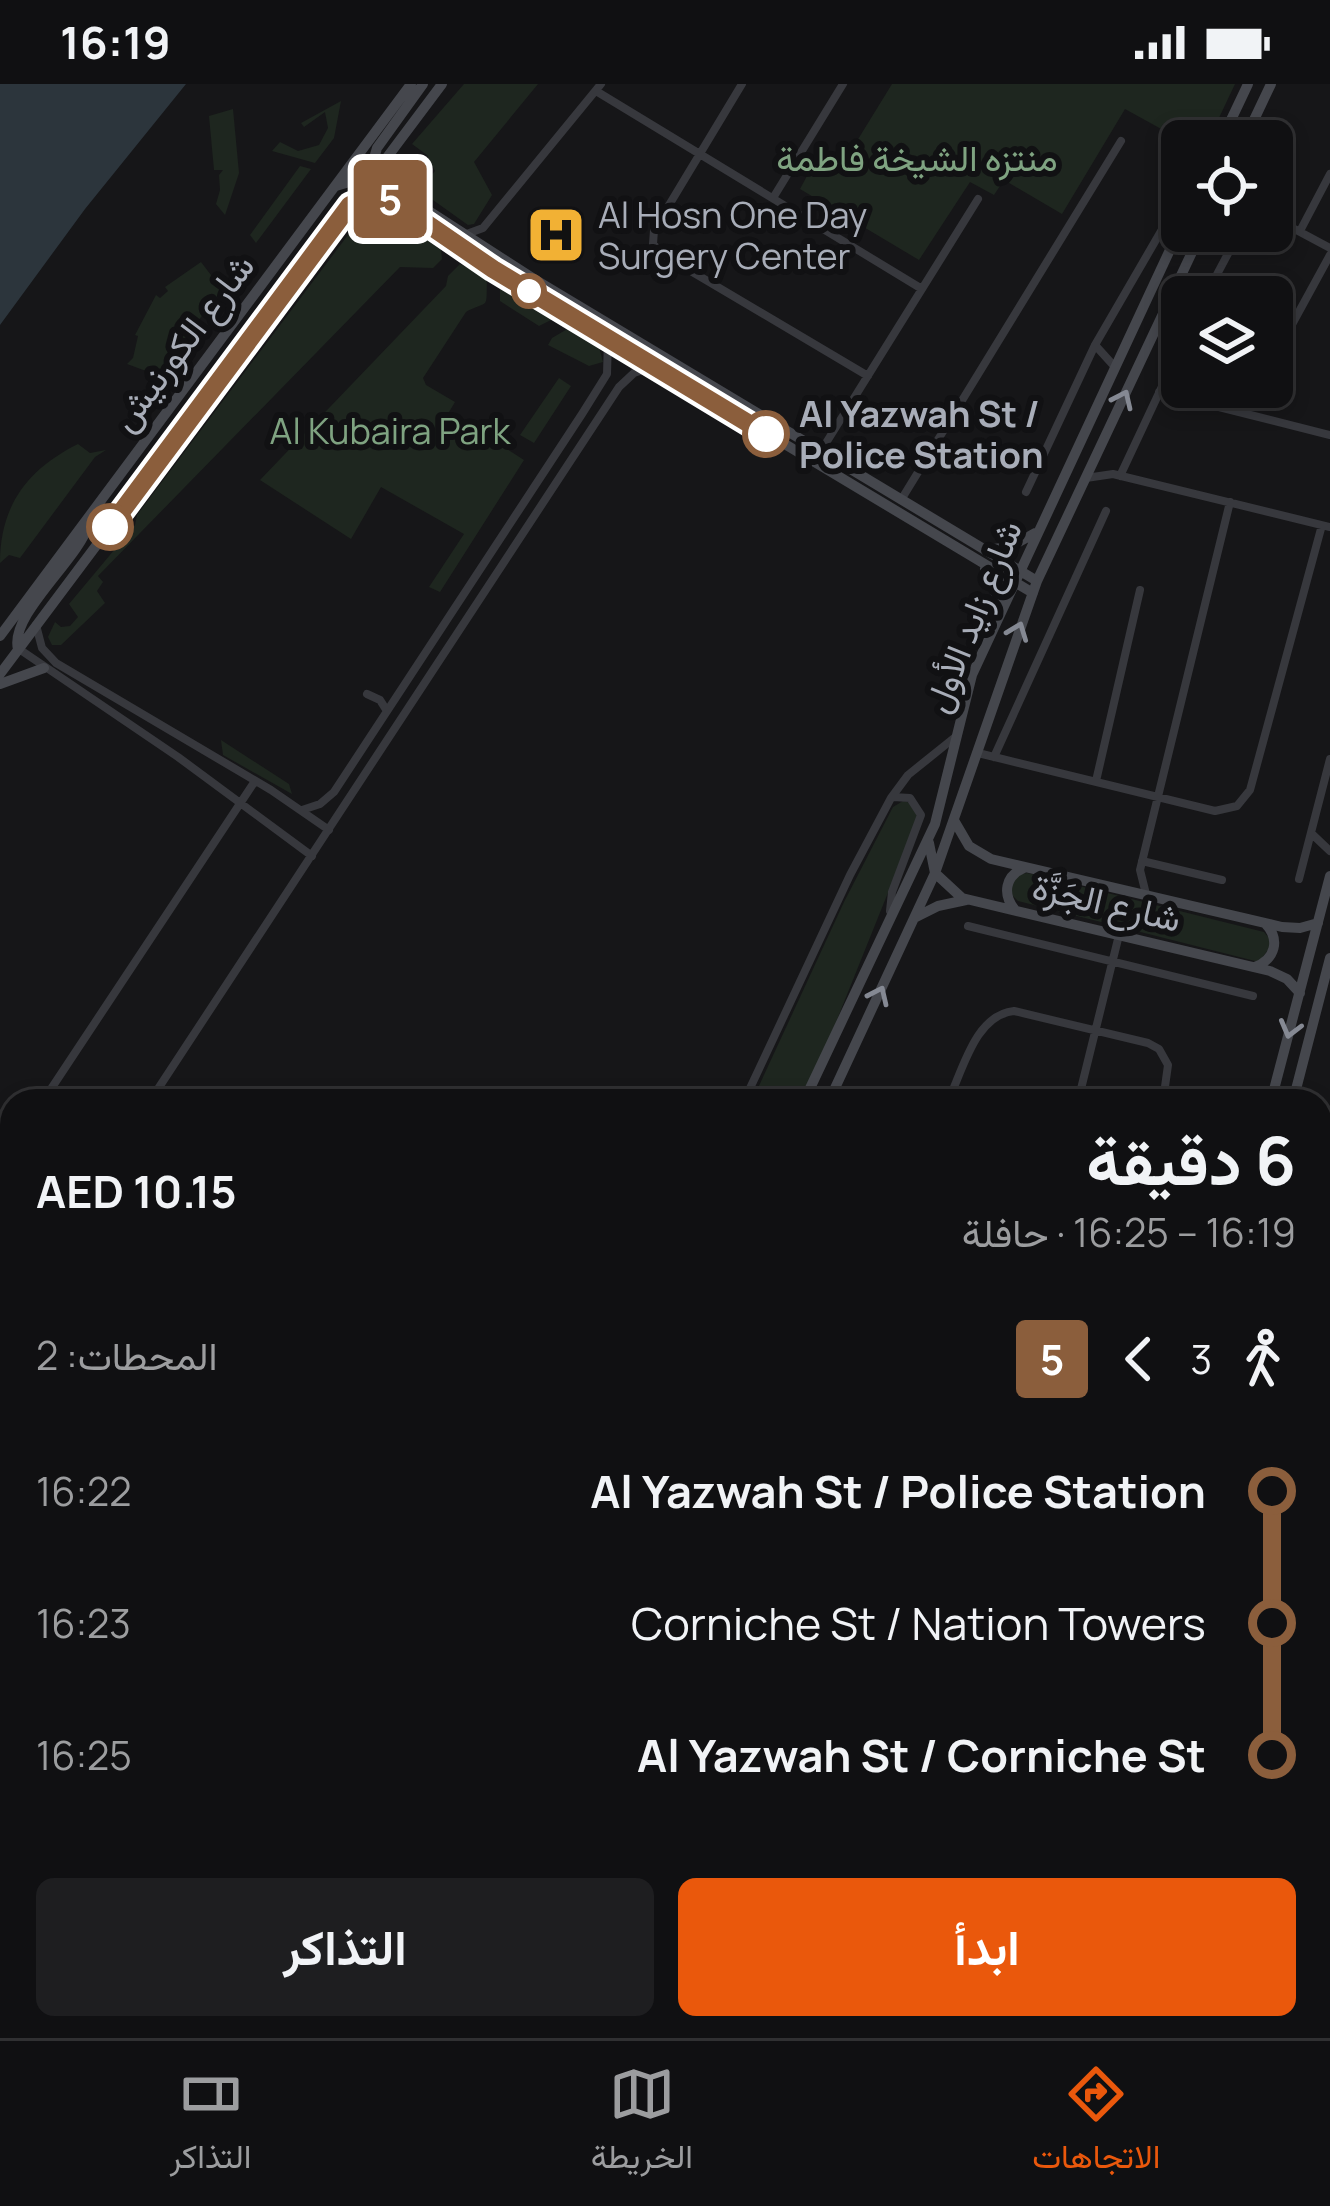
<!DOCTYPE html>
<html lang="ar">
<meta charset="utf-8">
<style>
:root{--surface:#101012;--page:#1e1e20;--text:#f1f3f6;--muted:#9c9d9f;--line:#303032;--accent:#ea580c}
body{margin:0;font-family:Manrope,Vazirmatn,sans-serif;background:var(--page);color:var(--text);direction:rtl;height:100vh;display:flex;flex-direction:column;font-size:45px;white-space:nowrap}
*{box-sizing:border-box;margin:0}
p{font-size:39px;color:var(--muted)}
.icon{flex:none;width:66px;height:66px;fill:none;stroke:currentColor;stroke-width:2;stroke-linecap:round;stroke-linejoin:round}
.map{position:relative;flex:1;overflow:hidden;direction:ltr}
.drawer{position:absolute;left:0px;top:1005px;width:1332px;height:951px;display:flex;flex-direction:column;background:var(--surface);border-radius:36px 36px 0 0;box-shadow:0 6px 18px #0003,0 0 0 3px var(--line);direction:rtl}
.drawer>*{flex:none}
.badge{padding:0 24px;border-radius:9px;font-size:42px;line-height:78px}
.tools{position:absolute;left:1161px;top:36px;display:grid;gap:24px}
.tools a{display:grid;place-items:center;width:132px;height:132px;border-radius:18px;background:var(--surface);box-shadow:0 6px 18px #0003,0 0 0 3px var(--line);font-size:60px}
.map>.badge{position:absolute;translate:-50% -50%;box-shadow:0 0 0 6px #fff}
.legs{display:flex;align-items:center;gap:18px;height:132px;padding:0 36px;font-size:39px}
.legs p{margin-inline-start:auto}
.summary{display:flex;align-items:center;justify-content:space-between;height:204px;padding:0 36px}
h1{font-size:66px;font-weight:700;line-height:90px}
.cta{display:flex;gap:24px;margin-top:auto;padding:24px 36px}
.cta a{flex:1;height:138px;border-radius:18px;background:var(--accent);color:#fff;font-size:48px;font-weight:700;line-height:138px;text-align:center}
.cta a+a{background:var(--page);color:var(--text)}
ul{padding:0 36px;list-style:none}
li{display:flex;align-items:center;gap:42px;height:132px;font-size:45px}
li i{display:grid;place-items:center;width:18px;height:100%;margin:0 15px;background:currentColor}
li i::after{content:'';width:30px;height:30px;margin:-15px;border:9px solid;border-radius:50%;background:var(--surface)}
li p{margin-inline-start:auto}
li:first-child i{background:linear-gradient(#0000 50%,currentColor 0)}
li:last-child i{background:linear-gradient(currentColor 50%,#0000 0)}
.status{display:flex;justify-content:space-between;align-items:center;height:84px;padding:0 60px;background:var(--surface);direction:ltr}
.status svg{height:33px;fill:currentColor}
.dock{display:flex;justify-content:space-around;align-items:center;height:168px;border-top:3px solid var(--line);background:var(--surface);font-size:33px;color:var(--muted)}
.dock a{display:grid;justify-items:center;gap:6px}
.dock .on{color:var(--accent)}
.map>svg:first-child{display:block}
.green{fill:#1e261f}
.water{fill:#2c353c}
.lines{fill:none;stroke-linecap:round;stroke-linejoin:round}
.street{stroke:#37383d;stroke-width:8}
.secondary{stroke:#45474d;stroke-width:10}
.oneway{stroke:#858993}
.line-1-casing{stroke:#fff;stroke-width:27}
.line-1{stroke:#8b5e3c;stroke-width:18}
.stop-1-dot{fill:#fff;stroke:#8b5e3c;stroke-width:6}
.labels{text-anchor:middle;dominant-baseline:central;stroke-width:12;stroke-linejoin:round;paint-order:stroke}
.park-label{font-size:36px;fill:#7fa381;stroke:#111113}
.poi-label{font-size:36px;fill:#a8adb8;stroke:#111113;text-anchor:start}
.street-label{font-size:36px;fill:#a8adb8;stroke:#111113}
.stop-label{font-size:36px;font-weight:bold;fill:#a8adb8;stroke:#111113;text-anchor:start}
</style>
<div class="status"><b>16:19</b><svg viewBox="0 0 49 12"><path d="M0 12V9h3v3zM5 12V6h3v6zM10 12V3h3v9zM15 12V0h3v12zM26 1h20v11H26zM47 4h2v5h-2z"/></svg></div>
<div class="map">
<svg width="1330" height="1954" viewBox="0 0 1330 1954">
<rect width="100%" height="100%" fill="#161618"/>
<path class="green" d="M464,0H538L474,78L492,111L474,140L468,141L419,106L435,87L427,71L412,60Z
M892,0H1235L1208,57H1183L1125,25L1062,130L1004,96L994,111L970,98L919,176L800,105L815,77L844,78Z
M341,17L334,54L315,79L272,67L280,58L298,67L319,61L328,44L325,28L304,43L301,39Z
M233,25L239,89L225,131L216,120L220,106L219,91L223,86H214L209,32Z
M300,82L311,85L256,159L250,151Z
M397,134L441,166L442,175L433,184L400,183L98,492L103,498L97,507L105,519L61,561H52L48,553L55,538L61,543L70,542L78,533L69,520L135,441L137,431L354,143L378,154Z
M201,178L217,199L237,193L223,204L157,291L127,280L133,274L138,252L135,251L156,211L160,214L168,207L165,203Z
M460,180L487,193C486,228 490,215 466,228L423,294L426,301L455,318L449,328L524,376L440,508L429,503L464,450L381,403L351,455L260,396L446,202L448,192Z
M500,198L557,233L539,242L500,217Z
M569,244L599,263L603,278L589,282L548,261L552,254Z
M559,294L571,302L534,359L520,351Z
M78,360L90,369L106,366L95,373L20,474L9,471L0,479C0,421 28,385 78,360Z
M221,656L289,700L292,710L223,671Z
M903,717L911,719L918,734L830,953L799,1017H752L844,818L893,723Z
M1027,789L1264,848L1273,859L1259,878L1018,817L1012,811L1010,800L1018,791Z
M4,1090C14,1124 22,1171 0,1202V1095Z
M12,1273V1406L0,1383V1293Z"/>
<path class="water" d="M0,0H186L85,125L0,241Z
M1330,1619V1838L1320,1839V1620Z
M0,1832L12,1833V1944H184L185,1954H0Z
M215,1944H487L490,1954H267L261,1946L242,1954H216Z"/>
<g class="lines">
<path class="street" d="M742,0L654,146L653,160L662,170L868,292
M596,7L922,205
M773,114L843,0
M1272,133L1330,164
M1300,147L1330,90
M464,151L483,144L601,0
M1205,213L1240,147
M1095,261L1114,282
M1272,277L1330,171
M1159,308L1330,351
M1243,329L1258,303
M821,367L978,115
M1120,392L1182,260
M1086,394L1113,390L1330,443
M1026,408L1095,261L1182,111
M901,416L1121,57
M36,541L42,564L56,579L271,706L329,746
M19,565L178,673L312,772
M367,610L380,616L387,627
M978,669L1215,727L1237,722L1250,706L1322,441
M994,673L1106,427
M1096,697L1140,506
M302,726L320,720L334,708L582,330L607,290L608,255
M1312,750L1330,767
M1142,777L1222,796
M1299,795L1330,675
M1146,810L1140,786L1230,418
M890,827L892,808L921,731L910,714L893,713
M968,842L1253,912
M43,1017L255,697
M150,1017L619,303L634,289L654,282
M744,1017L850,791L891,714L908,691L954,654
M948,1017C963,986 975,931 1014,927L1148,959L1159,965L1168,981L1163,1017
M1078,1017L1119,851
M0,1041L12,1045
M1320,1051L1330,1053
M12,1064L7,1081L12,1105
M1320,1203L1330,1202
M0,1246L12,1227"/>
<path class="secondary" d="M1221,57L1248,0
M1244,57L1271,0
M373,91L534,195L1037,497
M368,95L377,64L423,0
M368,98L493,185L1033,509
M336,102L373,91
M985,466L1010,463L1035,449
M985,485L995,504L998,530
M0,552L411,0
M18,565C9,531 78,476 89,440
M0,590L442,0
M0,600L44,584
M955,738L969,762L991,775L1282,843L1300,844L1318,839
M929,759L935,789L962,814L1270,887L1287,895L1300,909
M1015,826C1002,810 1005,792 1024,784
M916,833L938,822L966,816
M1255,883C1275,875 1281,856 1265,839
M804,1017L935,740L972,591L1182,140
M829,1017L935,789L1037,497L1202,147
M1271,1017L1330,792
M1293,1017L1330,874
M1320,1343L1330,1342
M1320,1378L1330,1377
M0,1426L12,1453
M0,1461L12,1489
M0,1514L12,1513
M0,1534L12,1538
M195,1944L196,1954"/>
</g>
<defs><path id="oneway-chevron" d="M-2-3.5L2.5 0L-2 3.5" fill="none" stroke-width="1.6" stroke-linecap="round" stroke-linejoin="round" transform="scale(3)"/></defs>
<g class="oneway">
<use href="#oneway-chevron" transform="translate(1123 315) rotate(-65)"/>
<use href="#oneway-chevron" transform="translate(1018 547) rotate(-69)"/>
<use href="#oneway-chevron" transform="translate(879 911) rotate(-65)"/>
<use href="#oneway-chevron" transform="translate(1290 945) rotate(105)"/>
</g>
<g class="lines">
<defs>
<path id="line-1" d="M110,443L350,121L372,112L388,113L493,185L766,350"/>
</defs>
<use href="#line-1" class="line-1-casing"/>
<use href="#line-1" class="line-1"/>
</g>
<defs>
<symbol id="hospital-square" viewBox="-11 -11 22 22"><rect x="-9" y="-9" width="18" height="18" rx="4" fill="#f2b134" stroke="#111113"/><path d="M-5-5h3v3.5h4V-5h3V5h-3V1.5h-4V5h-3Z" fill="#111"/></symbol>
</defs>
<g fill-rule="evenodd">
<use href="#hospital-square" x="523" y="118" width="66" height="66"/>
</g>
<g class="stop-1-dot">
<circle cx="529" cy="207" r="15"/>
<circle cx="766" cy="350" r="21"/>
<circle cx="110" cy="443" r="21"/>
</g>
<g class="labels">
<g class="park-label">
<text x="917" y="73">منتزه الشيخة فاطمة</text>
<text x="390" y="346">Al Kubaira Park</text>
</g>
<g class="poi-label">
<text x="598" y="130">Al Hosn One Day<tspan x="598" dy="41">Surgery Center</tspan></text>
</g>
<g class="street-label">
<text transform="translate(182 258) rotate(-53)">شارع الكورنيش</text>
<text transform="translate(972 532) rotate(-68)">شارع زايد الأول</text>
<text transform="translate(1107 818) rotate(13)">شارع الجَزَّة</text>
</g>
<g class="stop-label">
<text x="799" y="329">Al Yazwah St /<tspan x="799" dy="41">Police Station</tspan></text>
</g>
</g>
</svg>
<div class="tools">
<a><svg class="icon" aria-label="locate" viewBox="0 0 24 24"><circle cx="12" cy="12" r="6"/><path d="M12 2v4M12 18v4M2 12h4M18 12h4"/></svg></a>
<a><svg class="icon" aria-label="layers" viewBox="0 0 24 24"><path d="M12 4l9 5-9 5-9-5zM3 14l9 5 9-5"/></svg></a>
</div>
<b class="badge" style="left:390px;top:115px;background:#8b5e3c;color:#fff">5</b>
<section class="drawer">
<div class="summary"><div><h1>6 دقيقة</h1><p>16:19 – 16:25 · حافلة</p></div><b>AED 10.15</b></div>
<div class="legs"><svg class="icon" aria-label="walk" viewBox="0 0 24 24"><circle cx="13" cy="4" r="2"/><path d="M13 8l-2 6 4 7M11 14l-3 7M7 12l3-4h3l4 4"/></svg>3<svg class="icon" aria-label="back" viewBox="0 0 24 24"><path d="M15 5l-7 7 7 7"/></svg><b class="badge" style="background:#8b5e3c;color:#fff">5</b><p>المحطات: 2</p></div>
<ul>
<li><i style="color:#8b5e3c"></i><b>Al Yazwah St / Police Station</b><p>16:22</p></li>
<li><i style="color:#8b5e3c"></i><span>Corniche St / Nation Towers</span><p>16:23</p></li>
<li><i style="color:#8b5e3c"></i><b>Al Yazwah St / Corniche St</b><p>16:25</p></li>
</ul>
<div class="cta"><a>ابدأ</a><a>التذاكر</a></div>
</section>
</div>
<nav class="dock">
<a class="on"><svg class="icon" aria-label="directions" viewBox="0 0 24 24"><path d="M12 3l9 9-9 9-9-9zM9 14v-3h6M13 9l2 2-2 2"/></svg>الاتجاهات</a>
<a><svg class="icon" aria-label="map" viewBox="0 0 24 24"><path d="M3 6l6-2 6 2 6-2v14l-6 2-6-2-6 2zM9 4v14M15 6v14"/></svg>الخريطة</a>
<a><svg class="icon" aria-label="tickets" viewBox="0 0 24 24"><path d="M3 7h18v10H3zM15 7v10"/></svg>التذاكر</a>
</nav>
